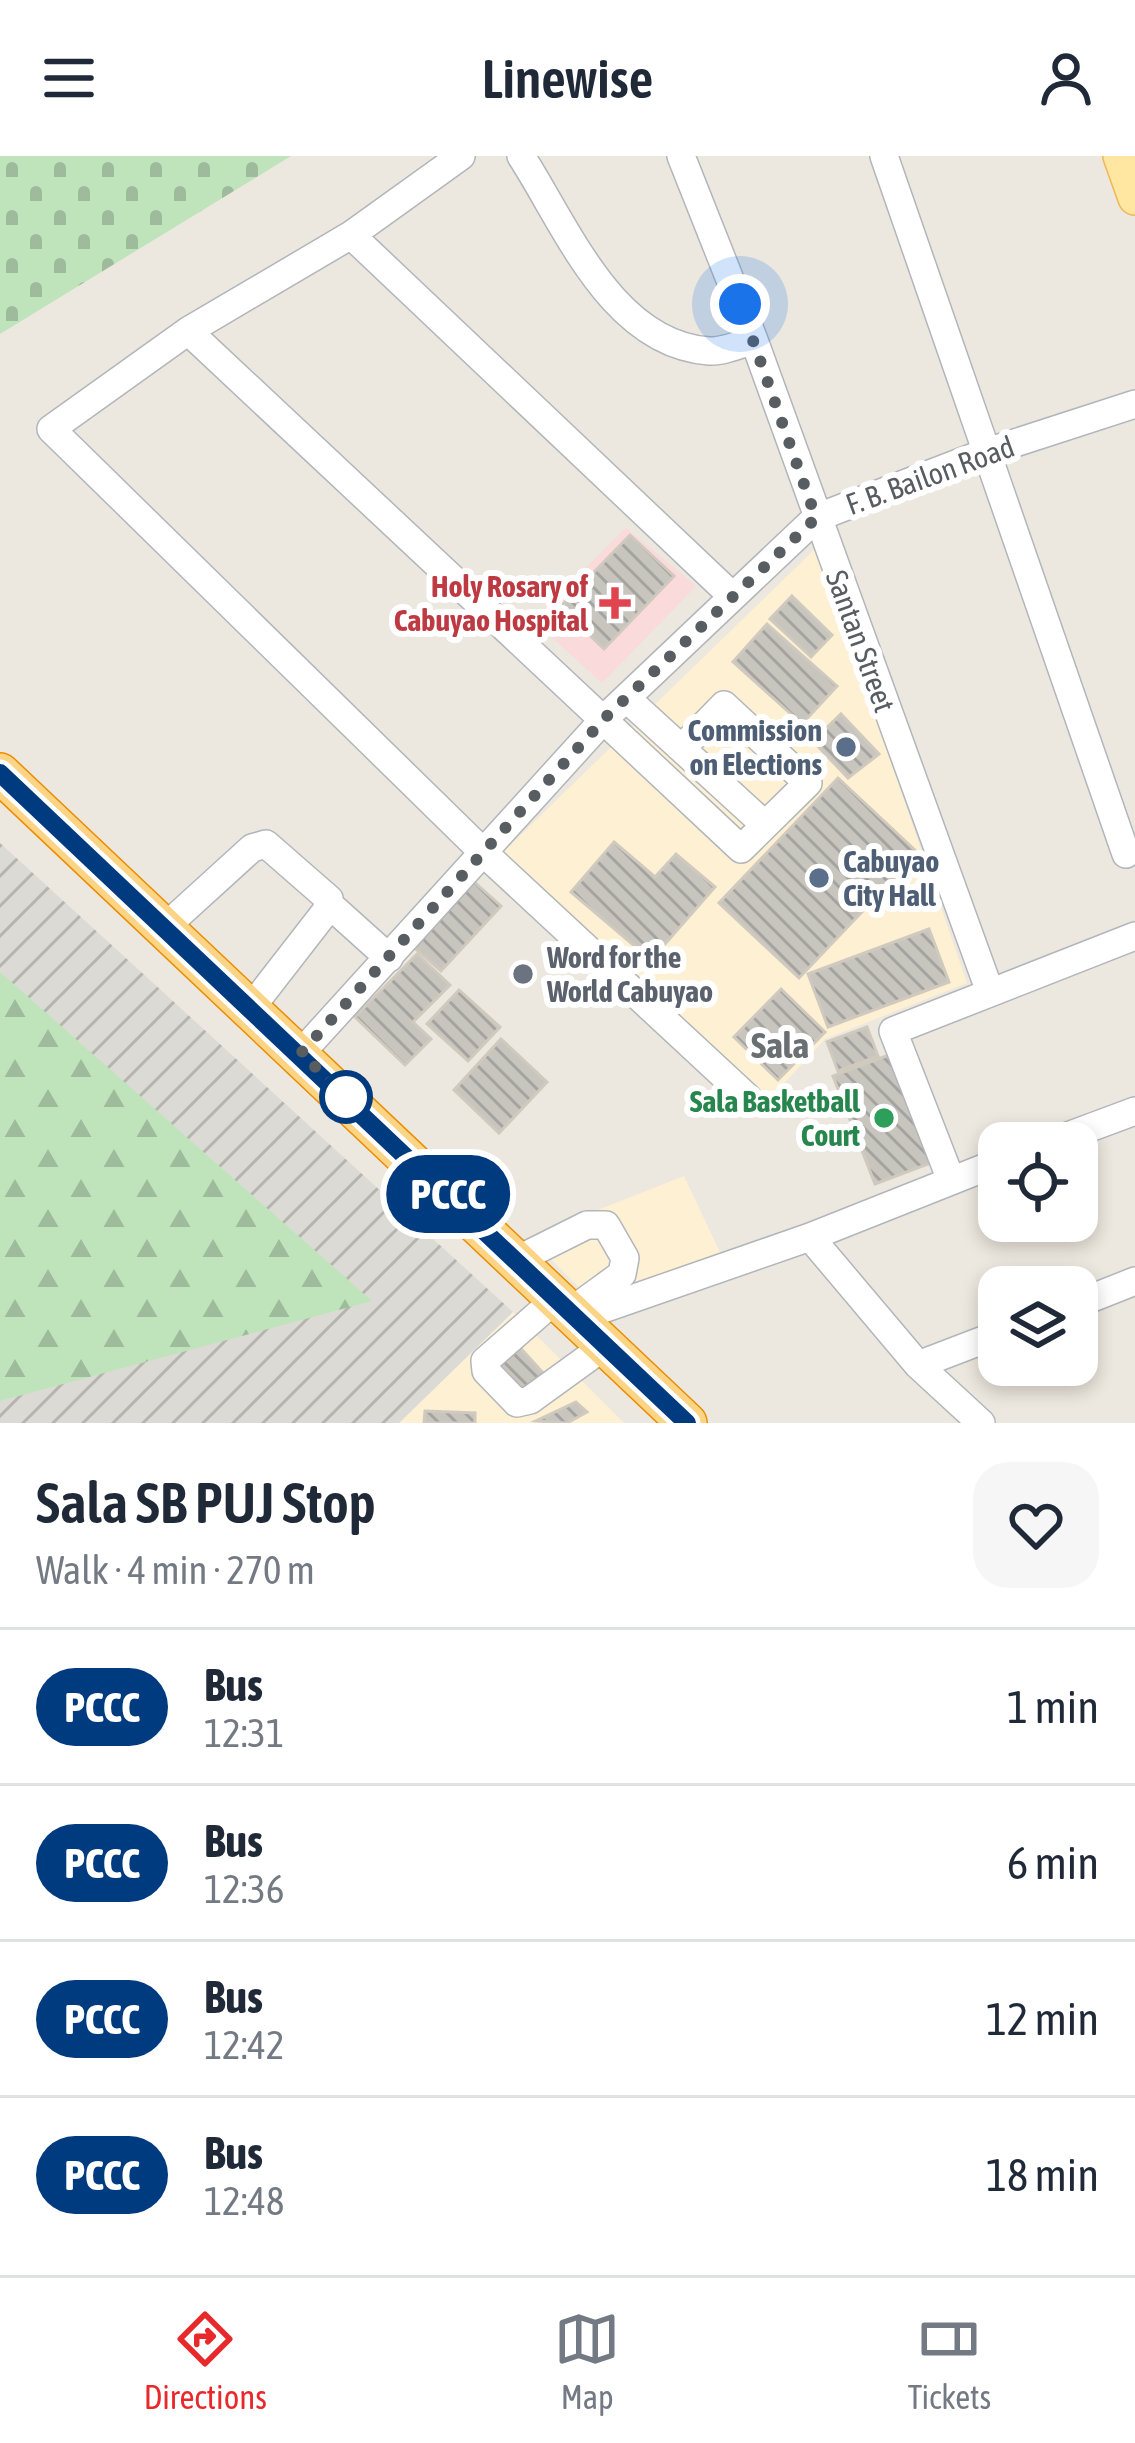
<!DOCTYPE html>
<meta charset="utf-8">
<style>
:root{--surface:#fff;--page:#f6f6f7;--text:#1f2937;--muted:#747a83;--line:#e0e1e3;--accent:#e8292b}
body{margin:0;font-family:"Asap Condensed",sans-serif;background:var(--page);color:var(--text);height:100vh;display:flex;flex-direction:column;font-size:45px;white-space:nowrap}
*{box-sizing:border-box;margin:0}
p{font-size:39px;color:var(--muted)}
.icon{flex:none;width:66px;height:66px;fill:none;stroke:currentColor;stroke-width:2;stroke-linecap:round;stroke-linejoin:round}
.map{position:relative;height:1267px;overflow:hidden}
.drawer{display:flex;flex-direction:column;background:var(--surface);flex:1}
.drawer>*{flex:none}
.badge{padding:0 24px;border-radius:39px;font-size:42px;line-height:78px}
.tools{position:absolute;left:978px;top:966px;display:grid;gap:24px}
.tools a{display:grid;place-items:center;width:120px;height:120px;border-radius:24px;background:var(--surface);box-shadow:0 6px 18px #0003;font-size:60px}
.you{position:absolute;width:60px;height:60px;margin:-30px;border:9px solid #fff;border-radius:50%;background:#1a73e8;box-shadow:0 0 0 18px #1a73e833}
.map>.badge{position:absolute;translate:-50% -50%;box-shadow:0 0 0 6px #fff}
.round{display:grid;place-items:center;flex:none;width:126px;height:126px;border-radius:36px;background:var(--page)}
.headline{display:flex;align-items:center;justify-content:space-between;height:204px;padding:0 36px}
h1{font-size:57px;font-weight:600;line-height:90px}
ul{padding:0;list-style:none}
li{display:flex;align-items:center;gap:36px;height:156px;padding:0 36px;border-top:3px solid var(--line)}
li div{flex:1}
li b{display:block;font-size:45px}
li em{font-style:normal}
li .badge{min-width:132px;font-weight:700;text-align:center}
header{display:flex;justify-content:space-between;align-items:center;height:156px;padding:0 36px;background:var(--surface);font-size:54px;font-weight:600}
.tab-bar{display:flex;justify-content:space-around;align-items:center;height:168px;border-top:3px solid var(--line);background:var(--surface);font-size:33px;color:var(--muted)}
.tab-bar a{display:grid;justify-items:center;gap:6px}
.tab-bar .selected{color:var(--accent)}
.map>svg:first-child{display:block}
.commercial{fill:#fdf0d3}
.industrial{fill:url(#industrial-furrows)}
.medical{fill:#fadada}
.forest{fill:url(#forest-firs)}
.cemetery{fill:url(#cemetery-stones)}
.building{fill:url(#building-back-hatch);stroke:#d0c9be;stroke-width:3}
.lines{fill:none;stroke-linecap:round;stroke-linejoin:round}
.minor-casing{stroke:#b2b6bb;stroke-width:30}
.major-casing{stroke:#f0b754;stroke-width:36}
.highway-casing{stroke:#ea8d01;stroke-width:42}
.minor{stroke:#fff;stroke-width:27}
.major{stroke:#ffe7a2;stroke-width:33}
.highway{stroke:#fcd486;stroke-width:39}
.line-casing{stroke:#fff;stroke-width:27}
.line{stroke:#003b80;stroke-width:18}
.walk{stroke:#585d61;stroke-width:12;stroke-dasharray:0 21.6}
.health-dot{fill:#e0444e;stroke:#fff;stroke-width:4.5}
.service-dot{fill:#5c6f8a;stroke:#fff;stroke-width:4.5}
.worship-dot{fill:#6b7280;stroke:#fff;stroke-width:4.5}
.stop-dot{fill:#fff;stroke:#003b80;stroke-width:6}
.leisure-dot{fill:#2e9e5b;stroke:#fff;stroke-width:4.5}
.labels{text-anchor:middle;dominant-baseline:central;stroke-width:12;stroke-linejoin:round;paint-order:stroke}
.street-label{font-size:30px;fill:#585d61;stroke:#fff}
.health-label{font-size:30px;font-weight:bold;fill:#be3a42;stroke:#fff;text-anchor:end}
.service-label{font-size:30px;font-weight:bold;fill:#4e5e75;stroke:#fff;text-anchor:end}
.worship-label{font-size:30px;font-weight:bold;fill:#5b616d;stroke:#fff;text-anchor:start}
.leisure-label{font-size:30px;font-weight:bold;fill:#27864d;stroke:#fff;text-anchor:end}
.quarter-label{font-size:36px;font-weight:bold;fill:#696f73;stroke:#fff}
</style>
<header><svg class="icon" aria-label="menu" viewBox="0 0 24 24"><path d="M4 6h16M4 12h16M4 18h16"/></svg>Linewise<svg class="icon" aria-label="person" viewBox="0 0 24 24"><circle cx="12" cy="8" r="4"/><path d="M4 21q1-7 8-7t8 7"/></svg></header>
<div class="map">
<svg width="1135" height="1267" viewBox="0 0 1135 1267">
<defs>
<pattern id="industrial-furrows" width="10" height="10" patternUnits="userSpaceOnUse" patternTransform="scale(3)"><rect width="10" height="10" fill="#dcdad4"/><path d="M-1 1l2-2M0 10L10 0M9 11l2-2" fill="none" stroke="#b5b4af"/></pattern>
<pattern id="forest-firs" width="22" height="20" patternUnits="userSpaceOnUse" patternTransform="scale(3)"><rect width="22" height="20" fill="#bfe4bb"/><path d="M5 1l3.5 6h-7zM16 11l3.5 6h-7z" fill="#9ebc9b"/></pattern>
<pattern id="cemetery-stones" width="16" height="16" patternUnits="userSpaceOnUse" patternTransform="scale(3)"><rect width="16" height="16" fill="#bfe4bb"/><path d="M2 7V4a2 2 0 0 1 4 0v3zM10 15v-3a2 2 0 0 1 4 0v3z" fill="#9ebc9b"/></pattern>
<pattern id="building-back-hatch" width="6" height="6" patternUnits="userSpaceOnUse" patternTransform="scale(3)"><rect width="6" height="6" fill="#c8c5bf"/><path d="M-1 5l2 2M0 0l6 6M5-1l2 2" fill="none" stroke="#a5a39f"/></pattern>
</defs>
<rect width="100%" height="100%" fill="#ece8df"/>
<path class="commercial" d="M817,391L967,827L825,883L769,944L502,697Z
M684,1020L726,1109L606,1159L529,1081Z
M513,1156L624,1267H399Z"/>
<path class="industrial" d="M0,687L513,1156L399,1267H0Z"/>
<path class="medical" d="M626,372L696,430L602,527L533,464Z"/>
<path class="forest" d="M0,816L372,1145L0,1245Z"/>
<path class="cemetery" d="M0,0H291L0,178Z"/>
<path class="building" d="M630,379L674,420L604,493L560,451Z
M792,440L832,479L811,501L770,463Z
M767,468L837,530L802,568L733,506Z
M841,558L879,598L848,622L813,585Z
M838,622L918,697L799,822L719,747Z
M614,686L655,721L676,698L715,731L651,804L571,736Z
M471,723L501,750L441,815L410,788Z
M929,773L949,826L828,871L808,818Z
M417,798L450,829L413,866L431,883L405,909L355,861Z
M781,833L825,876L778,924L734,881Z
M459,834L500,871L468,905L427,868Z
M867,871L878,900L838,915L827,886Z
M501,883L547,926L499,977L454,934Z
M894,897L936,1005L875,1028L833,920Z
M515,1186L545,1219L519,1240L489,1209Z
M576,1246L587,1256L567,1267L536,1265Z
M425,1255L475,1257V1267H424Z"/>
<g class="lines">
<defs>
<path id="minor" d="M461,0L351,79L188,175L51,273L485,698L748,942
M521,0C567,71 612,188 709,195C722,196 741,188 754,184
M681,0L754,184L990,836
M884,0L1126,698
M351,79L730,438
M188,175L741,693L808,627L724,549L682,592
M626,542L764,668
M330,749L389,802
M164,772L252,692L266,688L329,743L326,755L250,853
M301,897L606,561L816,362L984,297L1135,248
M1049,987L1135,955
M951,1024L893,875L1135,780
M810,1081L918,1209L981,1267
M517,1104L587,1069H606L625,1102L622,1118L574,1153
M557,1142L485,1205L486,1215L517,1247L530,1244L606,1189
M1077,1148L1135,1125
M577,1162L810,1081L999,1006
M918,1209L999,1178"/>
<path id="major" d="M1120,0L1135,42"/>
<path id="highway" d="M0,617L687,1267"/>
</defs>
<use href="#minor" class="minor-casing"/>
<use href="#major" class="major-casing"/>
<use href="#highway" class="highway-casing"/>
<use href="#minor" class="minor"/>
<use href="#major" class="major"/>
<use href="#highway" class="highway"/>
</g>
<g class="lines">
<defs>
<path id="line" d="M0,617L687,1267"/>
</defs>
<use href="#line" class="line-casing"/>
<use href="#line" class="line"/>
<path class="walk" d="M346,941L301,897L606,561L816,362L740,148"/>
</g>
<path class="health-dot" d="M609 429h12v12h12v12h-12v12h-12v-12h-12v-12h12z"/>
<g class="service-dot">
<circle cx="846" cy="591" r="12"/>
<circle cx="819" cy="722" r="12"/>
</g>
<circle class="worship-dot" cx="523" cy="818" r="12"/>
<circle class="stop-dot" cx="346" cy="941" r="24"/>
<circle class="leisure-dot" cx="884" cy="962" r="12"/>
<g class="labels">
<g class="street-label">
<text transform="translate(930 319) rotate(-20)">F. B. Bailon Road</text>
<text transform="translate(861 485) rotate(70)">Santan Street</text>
</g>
<g class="health-label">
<text x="588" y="430">Holy Rosary of<tspan x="588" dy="34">Cabuyao Hospital</tspan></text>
</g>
<g class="service-label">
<text x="822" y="574">Commission<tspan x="822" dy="34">on Elections</tspan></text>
<text x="843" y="705" text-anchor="start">Cabuyao<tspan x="843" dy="34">City Hall</tspan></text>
</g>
<g class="worship-label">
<text x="547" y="801">Word for the<tspan x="547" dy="34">World Cabuyao</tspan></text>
</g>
<g class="leisure-label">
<text x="860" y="945">Sala Basketball<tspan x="860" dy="34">Court</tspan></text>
</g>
<g class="quarter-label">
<text x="780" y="889">Sala</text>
</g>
</g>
</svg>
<div class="tools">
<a><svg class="icon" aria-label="locate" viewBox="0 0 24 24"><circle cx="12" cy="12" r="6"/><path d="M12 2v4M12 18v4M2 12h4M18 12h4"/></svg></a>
<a><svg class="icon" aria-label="layers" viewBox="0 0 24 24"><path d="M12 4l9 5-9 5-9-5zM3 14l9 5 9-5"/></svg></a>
</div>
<div class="you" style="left:740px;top:148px"></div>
<b class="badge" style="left:448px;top:1038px;background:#003b80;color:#fff">PCCC</b>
</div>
<section class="drawer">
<div class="headline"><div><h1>Sala SB PUJ Stop</h1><p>Walk · 4 min · 270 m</p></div><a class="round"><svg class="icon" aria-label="heart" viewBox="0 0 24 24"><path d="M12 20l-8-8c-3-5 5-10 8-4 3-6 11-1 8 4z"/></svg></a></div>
<ul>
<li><span class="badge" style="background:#003b80;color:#fff">PCCC</span><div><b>Bus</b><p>12:31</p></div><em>1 min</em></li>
<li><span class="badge" style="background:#003b80;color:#fff">PCCC</span><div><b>Bus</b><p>12:36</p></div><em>6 min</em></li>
<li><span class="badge" style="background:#003b80;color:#fff">PCCC</span><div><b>Bus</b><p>12:42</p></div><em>12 min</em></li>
<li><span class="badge" style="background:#003b80;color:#fff">PCCC</span><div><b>Bus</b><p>12:48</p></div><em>18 min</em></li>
</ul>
</section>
<nav class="tab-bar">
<a class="selected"><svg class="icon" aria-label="directions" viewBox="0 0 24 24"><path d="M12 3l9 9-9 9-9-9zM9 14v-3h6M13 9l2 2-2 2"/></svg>Directions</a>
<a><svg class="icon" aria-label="map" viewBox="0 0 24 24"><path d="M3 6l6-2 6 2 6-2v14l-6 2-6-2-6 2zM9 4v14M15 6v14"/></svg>Map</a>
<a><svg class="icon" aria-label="tickets" viewBox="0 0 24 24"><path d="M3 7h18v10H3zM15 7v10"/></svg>Tickets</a>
</nav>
